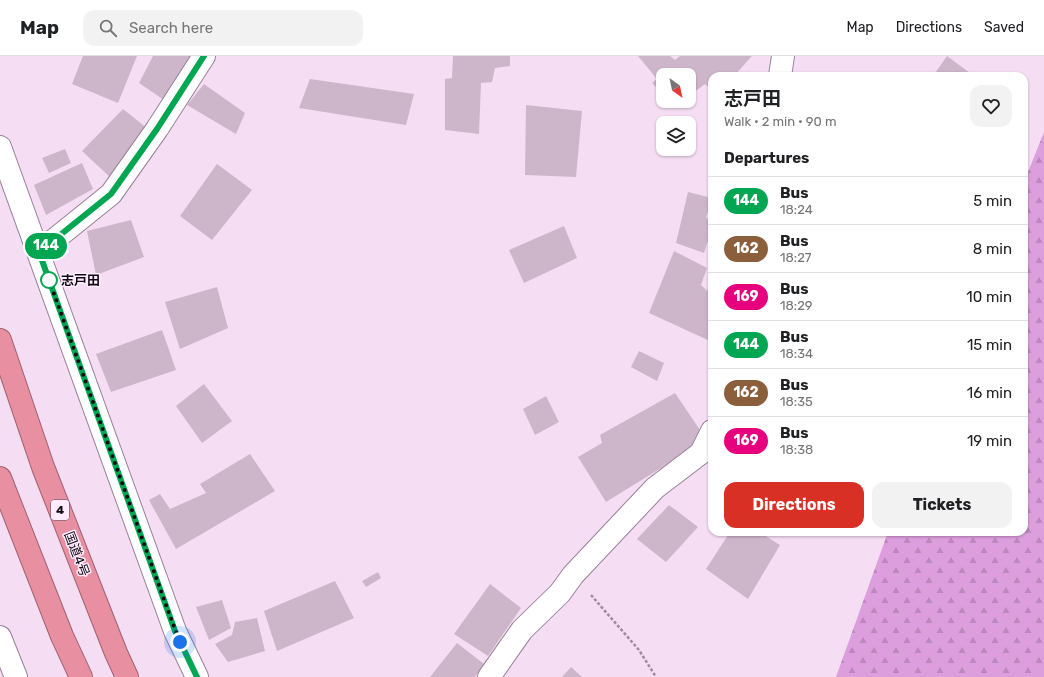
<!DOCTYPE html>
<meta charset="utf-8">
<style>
:root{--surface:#fff;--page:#f2f2f2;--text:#202124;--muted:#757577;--line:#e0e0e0;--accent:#d93025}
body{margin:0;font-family:Rubik,"Noto Sans JP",sans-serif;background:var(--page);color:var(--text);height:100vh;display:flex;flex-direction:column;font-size:15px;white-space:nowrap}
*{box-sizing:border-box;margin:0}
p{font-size:13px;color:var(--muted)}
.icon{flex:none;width:22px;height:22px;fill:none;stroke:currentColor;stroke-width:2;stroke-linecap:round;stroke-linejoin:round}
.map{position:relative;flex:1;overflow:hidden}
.sheet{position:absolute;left:708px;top:16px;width:320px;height:464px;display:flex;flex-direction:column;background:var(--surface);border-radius:12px;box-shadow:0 1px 3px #0004}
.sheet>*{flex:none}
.badge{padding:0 8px;border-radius:13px;font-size:14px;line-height:26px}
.needle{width:26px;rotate:147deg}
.fabs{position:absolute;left:656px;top:12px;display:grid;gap:8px}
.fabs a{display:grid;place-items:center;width:40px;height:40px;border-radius:8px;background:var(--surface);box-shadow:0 1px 3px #0004;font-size:20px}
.you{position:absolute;width:20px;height:20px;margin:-10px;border:3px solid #fff;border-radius:50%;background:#1a73e8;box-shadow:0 0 0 6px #1a73e833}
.map>.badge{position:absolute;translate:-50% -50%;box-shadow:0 0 0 2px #fff}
h2{padding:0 16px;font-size:15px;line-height:36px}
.round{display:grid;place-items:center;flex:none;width:42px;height:42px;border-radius:12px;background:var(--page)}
.head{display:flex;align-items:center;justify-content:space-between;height:68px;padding:0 16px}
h1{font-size:19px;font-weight:700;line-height:30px}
.cta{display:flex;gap:8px;margin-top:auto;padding:8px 16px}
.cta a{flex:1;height:46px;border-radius:12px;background:var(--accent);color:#fff;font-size:16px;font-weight:700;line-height:46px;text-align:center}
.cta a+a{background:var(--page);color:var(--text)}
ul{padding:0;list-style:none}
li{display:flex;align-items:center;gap:12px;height:48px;padding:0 16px;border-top:1px solid var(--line)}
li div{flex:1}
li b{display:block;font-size:15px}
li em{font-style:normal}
li .badge{min-width:44px;font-weight:700;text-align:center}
header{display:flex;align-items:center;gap:24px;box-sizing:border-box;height:56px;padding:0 20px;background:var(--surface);border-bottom:1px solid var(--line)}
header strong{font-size:19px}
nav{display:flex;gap:22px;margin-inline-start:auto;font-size:14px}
.search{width:280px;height:36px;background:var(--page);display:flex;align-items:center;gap:10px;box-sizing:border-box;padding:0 14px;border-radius:12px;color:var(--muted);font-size:15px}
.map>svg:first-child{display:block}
.forest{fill:url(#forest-firs)}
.building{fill:#ceb6ca}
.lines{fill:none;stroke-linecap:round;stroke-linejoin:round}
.street-casing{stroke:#978297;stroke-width:24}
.highway-casing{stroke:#9d616f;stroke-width:24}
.path{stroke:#9e8c9d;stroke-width:2.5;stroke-dasharray:3 2;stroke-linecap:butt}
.street{stroke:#fff;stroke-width:22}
.highway{stroke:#e890a2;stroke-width:22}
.line-casing{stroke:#fff;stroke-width:9}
.line{stroke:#00a651;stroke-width:6}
.walk{stroke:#110a11;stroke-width:4;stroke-dasharray:0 7.2}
.stop-dot{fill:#fff;stroke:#00a651;stroke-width:2}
.labels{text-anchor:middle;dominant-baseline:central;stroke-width:3;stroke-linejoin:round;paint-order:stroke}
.shield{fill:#ffecff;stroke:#584e58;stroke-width:1}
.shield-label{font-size:12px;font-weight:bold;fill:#110a11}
.stop-label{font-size:13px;font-weight:bold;fill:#110a11;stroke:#ffecff;text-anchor:start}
.street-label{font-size:13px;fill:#110a11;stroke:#ffecff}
</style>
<header>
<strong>Map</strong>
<div class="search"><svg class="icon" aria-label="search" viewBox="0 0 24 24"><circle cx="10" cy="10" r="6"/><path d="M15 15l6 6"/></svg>Search here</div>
<nav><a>Map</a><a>Directions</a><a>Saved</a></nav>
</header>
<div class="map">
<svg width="1044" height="621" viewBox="0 0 1044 621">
<defs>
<pattern id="forest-firs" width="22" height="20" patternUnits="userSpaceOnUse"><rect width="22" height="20" fill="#dc9edc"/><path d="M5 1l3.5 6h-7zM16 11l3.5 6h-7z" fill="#bc87bc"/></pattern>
</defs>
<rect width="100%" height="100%" fill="#f5ddf4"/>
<path class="forest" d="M1044,76V621H836L888,476H1024V126Z"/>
<path class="building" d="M83,0H137L118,47L72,28Z
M153,0H192L167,46L139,27Z
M453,0H510V10L495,12L492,26L481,27L479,78L445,74V23L452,22Z
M638,0H670L675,4L680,0H752L734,20H712V34L705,28L689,40V19H663V38L652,27L657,23Z
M947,0L974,20H933Z
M310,23L414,38L406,69L299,52Z
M204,28L245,57L236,78L187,49Z
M671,45H683L676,50Z
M526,49L582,55L576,121L525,119Z
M123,53L148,73L111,122L82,95Z
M65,93L71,107L49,117L42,102Z
M82,107L93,133L46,159L34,129Z
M217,108L252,134L212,184L180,160Z
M688,136L712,142L706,161L712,168V172L704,197L676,187Z
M131,164L144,201L96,219L87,175Z
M564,170L577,202L524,227L509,194Z
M674,195L707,212L701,229L712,239V286L649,257Z
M217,231L228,272L180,293L165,246Z
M162,274L176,314L111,336L96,298Z
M639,295L664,307L657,325L631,311Z
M204,328L232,365L202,387L176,350Z
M675,337L704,380L674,404L606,446L578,401L602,387L600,379Z
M546,340L559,366L535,379L523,353Z
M250,398L275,435L176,493L149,444L160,438L170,453L206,437L200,428Z
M669,449L698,471L666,506L637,483Z
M730,476H759L780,489L748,543L706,513Z
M378,516L381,522L366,531L362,525Z
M335,525L354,562L277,595L264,555Z
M490,528L521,552L488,600L454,578Z
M222,544L231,572L209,584L196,551Z
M257,562L265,595L228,606L215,588L232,579L235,566Z
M457,587L484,608L475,621H430Z
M571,611L582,621H562Z"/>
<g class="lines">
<defs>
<path id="street" d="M780,20L783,0
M0,91L175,575L197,621
M39,196L111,138L157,73L204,0
M0,581L16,621
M489,621L522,574L560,537L573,519L655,432L701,397L712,375"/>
<path id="highway" d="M0,284L43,411L116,597L127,621
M0,422L62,580L81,621"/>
</defs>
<use href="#street" class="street-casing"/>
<use href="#highway" class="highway-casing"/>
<path class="path" d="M591,539L639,594L656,621"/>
<use href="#street" class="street"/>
<use href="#highway" class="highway"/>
</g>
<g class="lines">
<defs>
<path id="line" d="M197,621L175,575L39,196L111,138L157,73L204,0"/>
</defs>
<use href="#line" class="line-casing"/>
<use href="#line" class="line"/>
<path class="walk" d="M49,224L170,560L180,586"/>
</g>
<circle class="stop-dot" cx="49" cy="224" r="8"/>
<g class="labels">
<rect class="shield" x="51" y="444" width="18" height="20" rx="3"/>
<g class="shield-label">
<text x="60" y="454">4</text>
</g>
<g class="stop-label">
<text x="61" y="224">志戸田</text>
</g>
<g class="street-label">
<text transform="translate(77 498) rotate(69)">国道4号</text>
</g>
</g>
</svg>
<div class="fabs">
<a><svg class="needle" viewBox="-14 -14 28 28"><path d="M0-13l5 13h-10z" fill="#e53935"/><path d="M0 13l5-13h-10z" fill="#757577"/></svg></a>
<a><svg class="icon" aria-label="layers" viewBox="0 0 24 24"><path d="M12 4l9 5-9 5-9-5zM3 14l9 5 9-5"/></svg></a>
</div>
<div class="you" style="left:180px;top:586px"></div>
<b class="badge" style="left:46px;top:190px;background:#00a651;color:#fff">144</b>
<section class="sheet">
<div class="head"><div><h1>志戸田</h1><p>Walk · 2 min · 90 m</p></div><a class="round"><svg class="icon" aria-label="heart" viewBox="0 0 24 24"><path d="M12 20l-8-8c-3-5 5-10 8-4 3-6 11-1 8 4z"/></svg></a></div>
<h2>Departures</h2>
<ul>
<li><span class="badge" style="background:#00a651;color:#fff">144</span><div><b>Bus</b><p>18:24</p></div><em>5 min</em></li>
<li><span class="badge" style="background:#8b5e3c;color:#fff">162</span><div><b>Bus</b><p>18:27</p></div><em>8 min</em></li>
<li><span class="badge" style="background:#e6007e;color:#fff">169</span><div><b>Bus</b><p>18:29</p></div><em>10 min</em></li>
<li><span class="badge" style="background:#00a651;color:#fff">144</span><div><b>Bus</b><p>18:34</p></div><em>15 min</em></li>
<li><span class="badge" style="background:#8b5e3c;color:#fff">162</span><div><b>Bus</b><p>18:35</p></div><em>16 min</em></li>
<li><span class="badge" style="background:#e6007e;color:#fff">169</span><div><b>Bus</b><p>18:38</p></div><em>19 min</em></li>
</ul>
<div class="cta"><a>Directions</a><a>Tickets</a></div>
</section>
</div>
